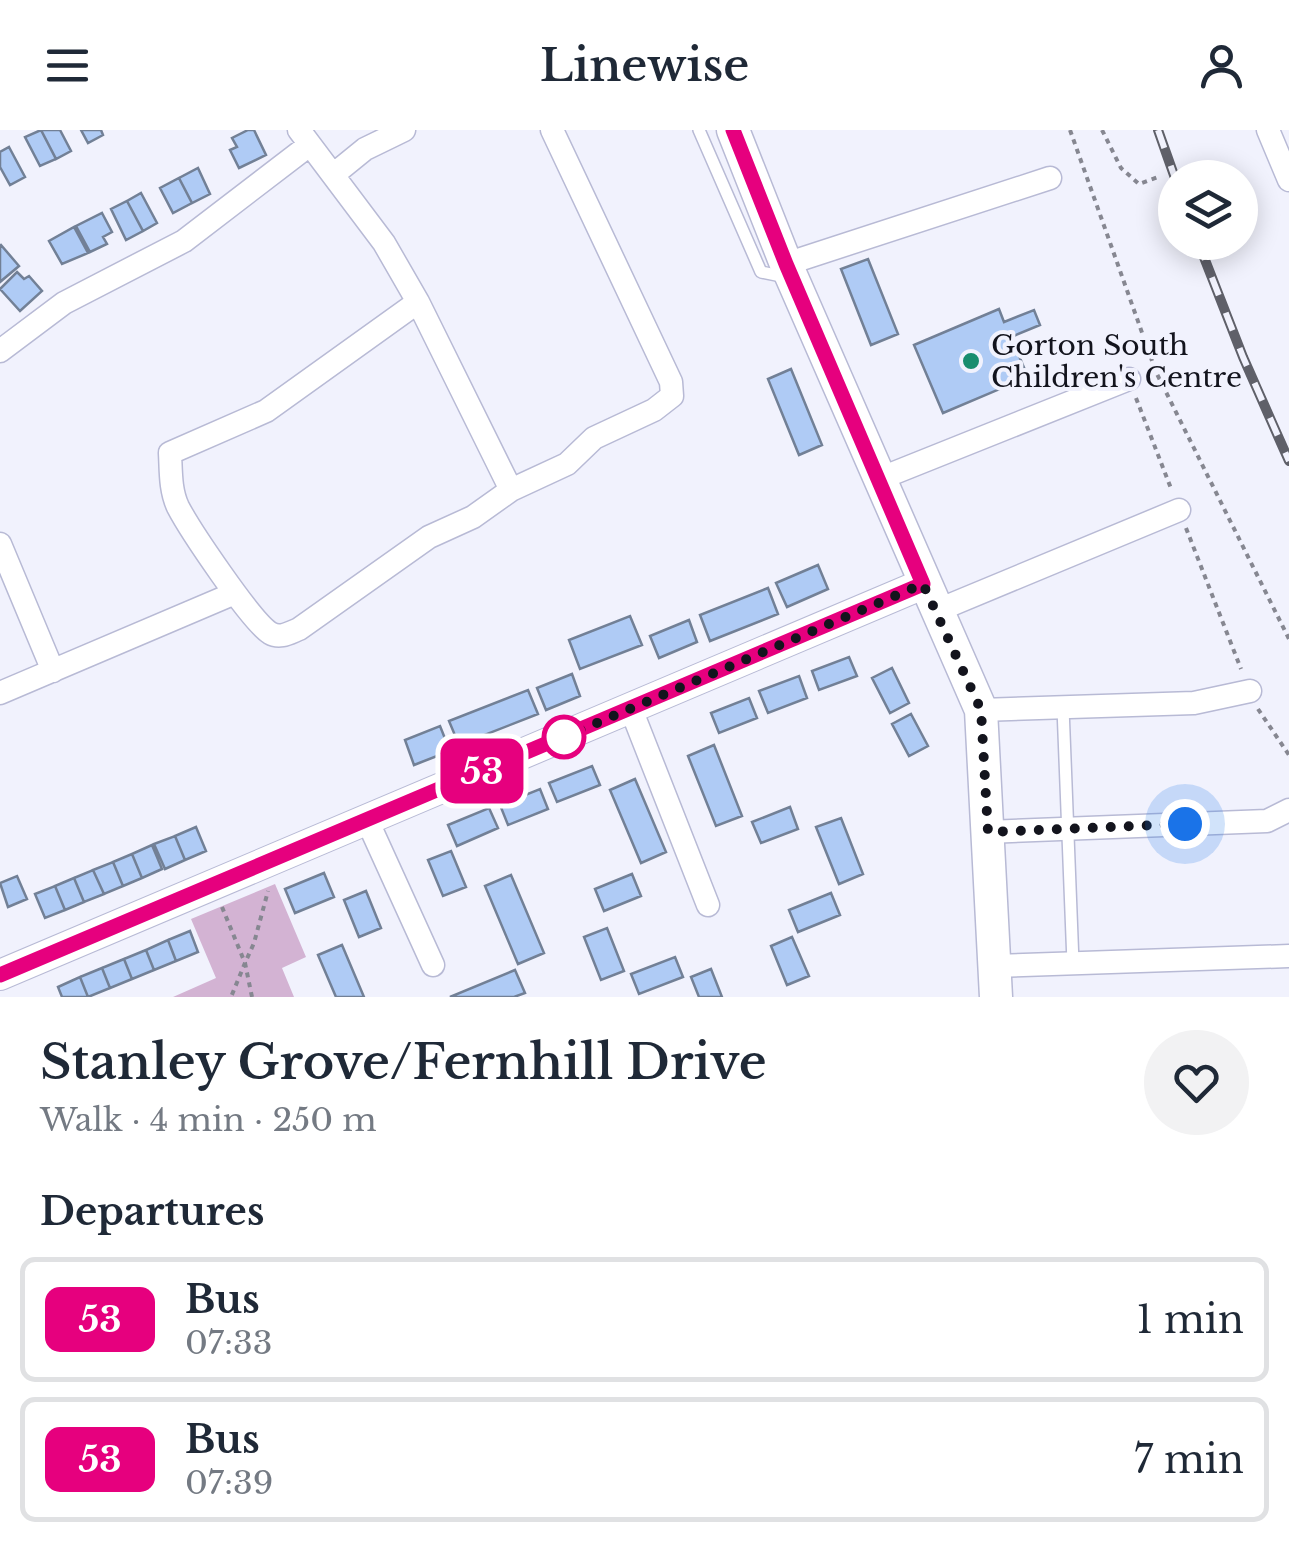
<!DOCTYPE html>
<meta charset="utf-8">
<style>
:root{--surface:#fff;--page:#f2f2f3;--text:#1f2937;--muted:#747a83;--line:#e0e1e3}
body{margin:0;font-family:"Libre Baskerville",serif;background:var(--page);color:var(--text);height:100vh;display:flex;flex-direction:column;font-size:38px;white-space:nowrap}
*{box-sizing:border-box;margin:0}
p{font-size:32px;color:var(--muted)}
.icon{flex:none;width:55px;height:55px;fill:none;stroke:currentColor;stroke-width:2;stroke-linecap:round;stroke-linejoin:round}
.map{position:relative;height:867px;overflow:hidden}
.drawer{display:flex;flex-direction:column;background:var(--surface);flex:1}
.drawer>*{flex:none}
.badge{padding:0 20px;border-radius:15px;font-size:35px;line-height:65px}
.tools{position:absolute;left:1158px;top:30px;display:grid;gap:20px}
.tools a{display:grid;place-items:center;width:100px;height:100px;border-radius:50%;background:var(--surface);box-shadow:0 5px 25px #0003;font-size:50px}
.you{position:absolute;width:50px;height:50px;margin:-25px;border:8px solid #fff;border-radius:50%;background:#1a73e8;box-shadow:0 0 0 15px #1a73e833}
.map>.badge{position:absolute;translate:-50% -50%;box-shadow:0 0 0 5px #fff}
h2{padding:0 40px;font-size:38px;line-height:90px}
.round{display:grid;place-items:center;flex:none;width:105px;height:105px;border-radius:52px;background:var(--page)}
.head{display:flex;align-items:center;justify-content:space-between;height:170px;padding:0 40px}
h1{font-size:48px;font-weight:600;line-height:75px}
ul{padding:0;list-style:none}
li{display:flex;align-items:center;gap:30px;height:125px;margin:0 20px 15px;padding:0 20px;border:5px solid var(--line);border-radius:15px}
li div{flex:1}
li b{display:block;font-size:38px}
li em{font-style:normal}
li .badge{min-width:110px;font-weight:700;text-align:center}
header{display:flex;justify-content:space-between;align-items:center;height:130px;padding:0 40px;background:var(--surface);font-size:45px;font-weight:600}
.map>svg:first-child{display:block}
.green{fill:#d3b3d3}
.building{fill:#afcbf5;stroke:#728096;stroke-width:2.5}
.lines{fill:none;stroke-linecap:round;stroke-linejoin:round}
.service-casing{stroke:#b8bad5;stroke-width:14}
.minor-casing{stroke:#b8bad5;stroke-width:25}
.tertiary-casing{stroke:#b8bad5;stroke-width:32}
.secondary-casing{stroke:#b8bad5;stroke-width:35}
.path{stroke:#868791;stroke-width:4;stroke-dasharray:5 5;stroke-linecap:butt}
.service{stroke:#fff;stroke-width:11}
.minor{stroke:#fff;stroke-width:22}
.tertiary{stroke:#fff;stroke-width:30}
.secondary{stroke:#fff;stroke-width:32}
.rail-casing{stroke:#5f6069;stroke-width:10}
.rail{stroke:#f1f2fd;stroke-width:6;stroke-dasharray:19;stroke-linecap:butt}
.line-casing{stroke:#fff;stroke-width:22}
.line{stroke:#e6007e;stroke-width:15}
.walk{stroke:#13141d;stroke-width:10;stroke-dasharray:0 18}
.poi-dot{fill:#188d6e;stroke:#f1f2fd;stroke-width:4}
.stop-dot{fill:#fff;stroke:#e6007e;stroke-width:5}
.labels{text-anchor:middle;dominant-baseline:central;stroke-width:8;stroke-linejoin:round;paint-order:stroke}
.poi-label{font-size:28px;fill:#13141d;stroke:#f1f2fd;text-anchor:start}
</style>
<header><svg class="icon" aria-label="menu" viewBox="0 0 24 24"><path d="M4 6h16M4 12h16M4 18h16"/></svg>Linewise<svg class="icon" aria-label="person" viewBox="0 0 24 24"><circle cx="12" cy="8" r="4"/><path d="M4 21q1-7 8-7t8 7"/></svg></header>
<div class="map">
<svg width="1289" height="867" viewBox="0 0 1289 867">
<rect width="100%" height="100%" fill="#f1f2fd"/>
<path class="green" d="M275,754L306,827L282,838L294,867H173L216,848L191,789Z"/>
<path class="building" d="M41,0L56,29L40,36L25,7Z
M41,0H60L71,21L56,29Z
M81,0H101L103,5L88,13Z
M248,0H254L266,25L239,38L230,20L237,17L232,8Z
M9,17L25,47L10,55L0,37V22Z
M198,38L210,64L192,73L179,48Z
M179,48L192,73L173,83L160,58Z
M141,63L157,93L143,101L127,71Z
M127,71L143,101L126,110L111,79Z
M102,83L112,102L103,107L107,114L90,122L76,96Z
M74,97L88,123L62,134L49,111Z
M1,115L19,136L0,152V116Z
M868,129L898,204L871,215L841,139Z
M17,142L24,149L29,146L42,161L20,181L0,159Z
M999,179L1004,192L1034,180L1040,195L1011,207L1028,247L943,283L914,215Z
M791,239L822,315L799,325L768,249Z
M818,435L828,459L787,477L776,453Z
M768,458L778,484L710,511L700,485Z
M630,486L642,515L580,539L569,510Z
M689,490L697,512L659,528L650,506Z
M849,527L857,546L819,560L812,541Z
M892,538L909,573L890,583L872,548Z
M572,544L580,566L546,580L537,558Z
M799,546L807,568L768,583L759,561Z
M528,560L538,584L459,615L449,591Z
M749,568L757,588L719,603L711,583Z
M911,584L928,616L909,626L892,594Z
M440,596L450,621L414,635L405,610Z
M714,615L742,686L716,696L688,626Z
M592,636L600,655L557,672L549,653Z
M635,649L666,722L641,733L610,660Z
M540,659L548,679L508,695L500,675Z
M790,677L798,699L761,713L752,692Z
M489,678L498,698L457,716L448,695Z
M841,688L863,744L839,754L816,697Z
M196,697L206,721L185,730L175,706Z
M175,706L185,730L165,739L154,714Z
M152,715L162,739L142,748L132,724Z
M451,721L466,757L443,766L428,730Z
M132,724L142,748L123,756L113,732Z
M113,732L123,756L104,764L93,740Z
M93,740L104,764L84,772L74,748Z
M324,743L334,767L295,783L285,759Z
M632,744L641,766L604,781L595,759Z
M511,745L544,823L518,834L485,756Z
M17,746L27,769L8,777L0,753Z
M74,748L84,772L65,780L55,756Z
M55,756L65,780L45,788L35,764Z
M366,761L381,798L359,807L344,770Z
M831,763L840,785L798,802L789,780Z
M607,798L624,841L601,850L584,807Z
M190,801L198,822L176,831L168,810Z
M792,807L809,846L787,855L771,816Z
M168,810L176,831L154,840L146,820Z
M342,815L364,867H336L318,825Z
M146,820L154,840L132,849L124,829Z
M675,827L683,847L639,864L631,844Z
M124,829L132,849L110,858L102,838Z
M102,838L110,858L88,867L80,847Z
M711,839L722,867H699L691,847Z
M515,840L525,863L514,867H450Z
M80,847L88,867H62L58,857Z"/>
<g class="lines">
<defs>
<path id="service" d="M699,0L761,142L786,147
M1063,578L1073,833"/>
<path id="minor" d="M299,0L384,113L418,172L511,360
M1268,0L1289,50
M333,45L365,19L404,0
M786,134L1050,48
M418,172L266,281L170,323C171,341 170,360 178,377C190,400 251,491 270,503C280,509 289,503 299,499L429,407L473,387L511,360L567,334L594,308L654,280L672,266L671,252L552,0
M0,221L64,173L184,111L308,16
M879,349L1129,249
M0,414L53,541
M936,481L1179,380
M0,563L235,463
M631,579L708,775
M981,580L1194,573L1250,561
M367,690L433,835
M987,702L1267,691L1289,680
M994,836L1289,826"/>
<path id="tertiary" d="M0,845L923,454"/>
<path id="secondary" d="M733,0L786,134L981,580L996,867"/>
</defs>
<use href="#service" class="service-casing"/>
<use href="#minor" class="minor-casing"/>
<use href="#tertiary" class="tertiary-casing"/>
<use href="#secondary" class="secondary-casing"/>
<path class="path" d="M1070,0L1156,242L1289,509
M1102,0L1121,38L1139,54L1161,46
M1136,268L1172,361
M1186,398L1241,539
M1258,579L1289,625
M222,777L245,833L231,867
M252,867L245,833L254,813L268,761"/>
<use href="#service" class="service"/>
<use href="#minor" class="minor"/>
<use href="#tertiary" class="tertiary"/>
<use href="#secondary" class="secondary"/>
<defs>
<path id="rail" d="M1158,0L1175,48
M1198,112L1243,227L1289,331"/>
</defs>
<use href="#rail" class="rail-casing"/>
<use href="#rail" class="rail"/>
</g>
<g class="lines">
<defs>
<path id="line" d="M0,845L923,454L786,134L733,0"/>
</defs>
<use href="#line" class="line-casing"/>
<use href="#line" class="line"/>
<path class="walk" d="M564,607L923,454L981,580L988,702L1185,694"/>
</g>
<circle class="poi-dot" cx="971" cy="231" r="10"/>
<circle class="stop-dot" cx="564" cy="607" r="20"/>
<g class="labels">
<g class="poi-label">
<text x="991" y="215">Gorton South<tspan x="991" dy="32">Children's Centre</tspan></text>
</g>
</g>
</svg>
<div class="tools">
<a><svg class="icon" aria-label="layers" viewBox="0 0 24 24"><path d="M12 4l9 5-9 5-9-5zM3 14l9 5 9-5"/></svg></a>
</div>
<div class="you" style="left:1185px;top:694px"></div>
<b class="badge" style="left:482px;top:641px;background:#e6007e;color:#fff">53</b>
</div>
<section class="drawer">
<div class="head"><div><h1>Stanley Grove/Fernhill Drive</h1><p>Walk · 4 min · 250 m</p></div><a class="round"><svg class="icon" aria-label="heart" viewBox="0 0 24 24"><path d="M12 20l-8-8c-3-5 5-10 8-4 3-6 11-1 8 4z"/></svg></a></div>
<h2>Departures</h2>
<ul>
<li><span class="badge" style="background:#e6007e;color:#fff">53</span><div><b>Bus</b><p>07:33</p></div><em>1 min</em></li>
<li><span class="badge" style="background:#e6007e;color:#fff">53</span><div><b>Bus</b><p>07:39</p></div><em>7 min</em></li>
</ul>
</section>
